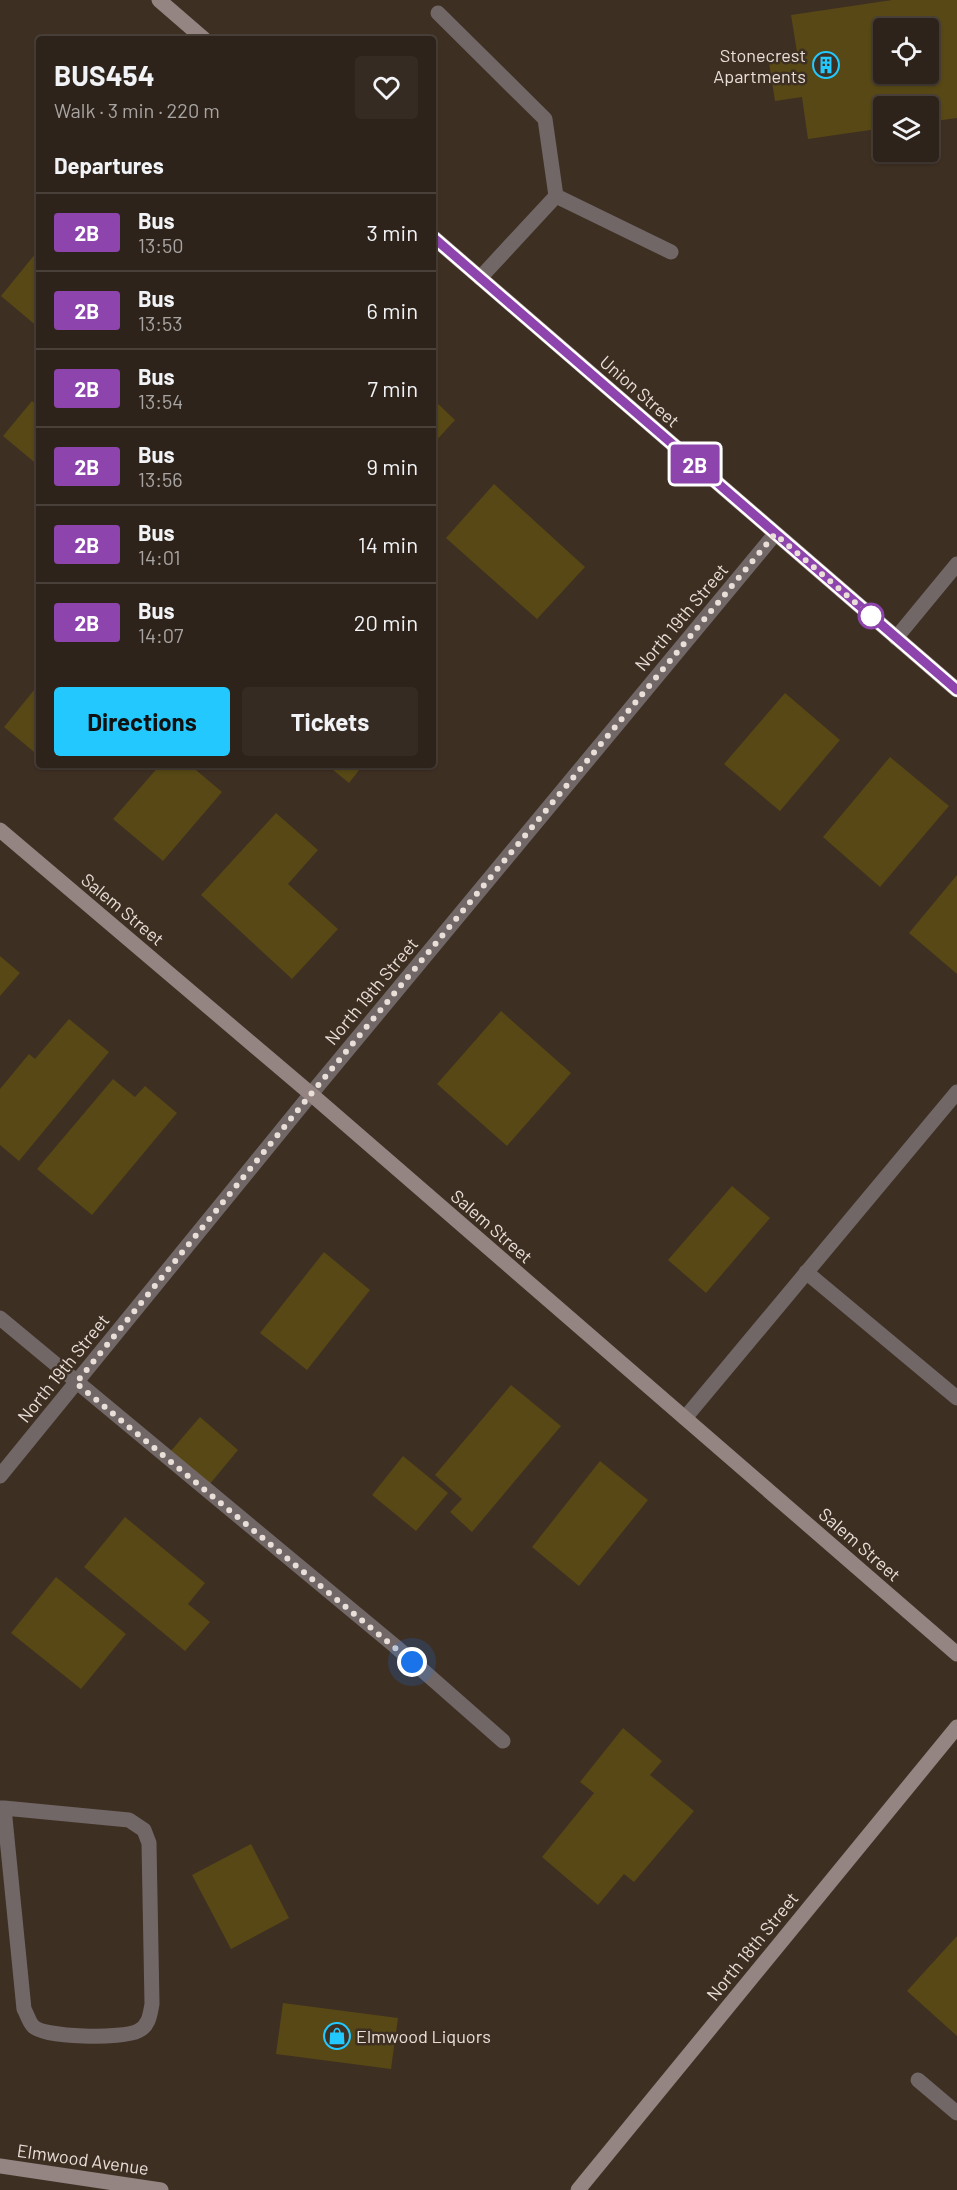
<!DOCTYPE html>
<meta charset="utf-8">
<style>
:root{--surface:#2e231a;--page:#362b23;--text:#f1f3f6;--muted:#a7a4a2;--line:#494039;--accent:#23c9fe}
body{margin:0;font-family:Barlow,sans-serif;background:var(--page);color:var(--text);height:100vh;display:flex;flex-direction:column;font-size:22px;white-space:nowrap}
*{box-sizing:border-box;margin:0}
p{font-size:20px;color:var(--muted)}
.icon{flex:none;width:33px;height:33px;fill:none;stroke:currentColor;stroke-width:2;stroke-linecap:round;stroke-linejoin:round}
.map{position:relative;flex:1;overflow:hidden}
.panel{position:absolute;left:36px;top:36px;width:400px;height:732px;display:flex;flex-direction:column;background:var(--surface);border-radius:6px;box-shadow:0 2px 4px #0004,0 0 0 2px var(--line)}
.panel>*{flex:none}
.badge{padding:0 12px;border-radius:4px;font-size:21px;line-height:39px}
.controls{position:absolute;left:873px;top:18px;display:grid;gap:12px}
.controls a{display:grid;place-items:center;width:66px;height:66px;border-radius:6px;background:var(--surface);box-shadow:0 2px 4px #0004,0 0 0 2px var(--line);font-size:30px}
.you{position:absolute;width:30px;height:30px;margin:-15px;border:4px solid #fff;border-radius:50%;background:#1a73e8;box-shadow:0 0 0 9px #1a73e833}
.map>.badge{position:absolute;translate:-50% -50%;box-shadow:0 0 0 3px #fff}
h2{padding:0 18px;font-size:22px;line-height:54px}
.round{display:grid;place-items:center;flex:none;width:63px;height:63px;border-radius:6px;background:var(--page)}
.summary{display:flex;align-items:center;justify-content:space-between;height:102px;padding:0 18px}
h1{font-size:28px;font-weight:700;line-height:45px}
.primary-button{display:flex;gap:12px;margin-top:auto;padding:12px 18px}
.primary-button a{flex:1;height:69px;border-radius:6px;background:var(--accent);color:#111;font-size:24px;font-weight:700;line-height:69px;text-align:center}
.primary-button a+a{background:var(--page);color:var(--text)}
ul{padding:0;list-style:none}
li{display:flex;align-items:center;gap:18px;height:78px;padding:0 18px;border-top:2px solid var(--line)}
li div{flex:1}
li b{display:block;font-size:22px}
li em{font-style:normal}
li .badge{min-width:66px;font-weight:700;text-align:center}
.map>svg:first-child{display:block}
.building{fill:#574815;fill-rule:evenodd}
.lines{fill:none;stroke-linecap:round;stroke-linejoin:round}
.lane{stroke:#716766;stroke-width:15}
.street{stroke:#716766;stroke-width:15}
.secondary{stroke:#948482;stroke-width:15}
.line-casing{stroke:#fff;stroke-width:14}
.line{stroke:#8e44ad;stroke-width:9}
.walk{stroke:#e9dfd8;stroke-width:6;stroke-dasharray:0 10.8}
.stop-dot{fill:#fff;stroke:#8e44ad;stroke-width:3}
.labels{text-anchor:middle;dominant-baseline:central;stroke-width:5;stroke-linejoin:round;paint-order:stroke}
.poi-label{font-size:18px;fill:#e9dfd8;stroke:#3e2f23;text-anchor:end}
.street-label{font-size:18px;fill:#e9dfd8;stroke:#3e2f23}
</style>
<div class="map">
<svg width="957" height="2190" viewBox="0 0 957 2190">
<rect width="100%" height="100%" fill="#3e2f23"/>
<path class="building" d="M892,0H957V118L928,122V106H884V128L808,139L802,97L775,101L768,56L797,52L791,15ZM884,28H928V74H884Z
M36,253L39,255V328L1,296Z
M434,400L455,420L434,443Z
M32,401L39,407V466L3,436Z
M494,484L585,567L537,619L446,538Z
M39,684V756L4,727Z
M785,693L840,740L780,811L724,764Z
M890,757L949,806L880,887L823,837Z
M160,765H190L222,792L163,861L113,819Z
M327,765H363L349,783Z
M276,813L318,850L288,884L338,929L292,979L201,895Z
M957,875V974L909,933Z
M0,956L20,973L0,996Z
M501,1011L571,1073L507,1146L437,1084Z
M69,1019L109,1052L19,1161L0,1145V1089L29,1054L35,1059Z
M113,1079L135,1097L145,1086L177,1113L92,1215L37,1169Z
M732,1186L770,1218L706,1293L668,1260Z
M324,1252L370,1290L307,1370L260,1333Z
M511,1385L561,1426L472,1532L450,1512L462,1499L435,1475Z
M200,1417L238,1450L209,1485L170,1452Z
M403,1456L448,1493L416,1531L372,1495Z
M600,1461L648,1500L579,1586L532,1547Z
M125,1517L205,1583L188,1604L210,1622L185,1651L84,1567Z
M56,1577L126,1634L81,1689L11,1633Z
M623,1728L662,1761L650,1775L694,1811L634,1882L624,1874L598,1905L542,1857L594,1793L580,1782Z
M251,1844L289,1918L231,1949L192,1875Z
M957,1936V2036L907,1991Z
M283,2003L398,2018L391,2069L276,2054Z"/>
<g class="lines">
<path class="lane" d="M438,13L545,119L556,196
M480,278L556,196L671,252
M896,638L957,564
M806,1272L957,1398
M0,1318L395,1646L503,1741
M685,1418L957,1092
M0,1808H4L129,1820L144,1830L149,1843L152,2004C150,2015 149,2026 138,2031C123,2039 43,2038 33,2026C29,2022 27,2014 24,2009L4,1808
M918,2080L957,2113"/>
<path class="street" d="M0,1476L311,1094L775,534"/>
<path class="secondary" d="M159,0L204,39
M434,238L957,690
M0,830L311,1094L957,1654
M0,2166L161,2190
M578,2190L957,1727"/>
</g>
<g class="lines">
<defs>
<path id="line" d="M434,238L957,690"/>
</defs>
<use href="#line" class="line-casing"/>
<use href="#line" class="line"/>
<path class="walk" d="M412,1662L76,1383L311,1094L775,534L879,623L871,616"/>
</g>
<defs>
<symbol id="building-ring" viewBox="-11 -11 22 22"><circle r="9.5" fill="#3e2f23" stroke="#23c9fe" stroke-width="1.5"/><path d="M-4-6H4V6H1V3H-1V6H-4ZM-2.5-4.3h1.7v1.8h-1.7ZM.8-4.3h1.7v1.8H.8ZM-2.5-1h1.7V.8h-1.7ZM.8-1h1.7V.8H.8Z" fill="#23c9fe"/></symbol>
<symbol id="shop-ring" viewBox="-11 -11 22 22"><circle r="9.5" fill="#3e2f23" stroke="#23c9fe" stroke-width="1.5"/><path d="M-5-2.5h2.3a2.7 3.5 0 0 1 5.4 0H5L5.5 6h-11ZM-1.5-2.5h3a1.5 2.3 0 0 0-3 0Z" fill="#23c9fe"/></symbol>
</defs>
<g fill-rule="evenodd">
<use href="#building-ring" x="811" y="50" width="30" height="30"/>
<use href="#shop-ring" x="322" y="2021" width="30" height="30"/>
</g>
<circle class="stop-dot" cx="871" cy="616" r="12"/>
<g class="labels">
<g class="poi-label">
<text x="806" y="55">Stonecrest<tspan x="806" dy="21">Apartments</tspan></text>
<text x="356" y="2036" text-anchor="start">Elmwood Liquors</text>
</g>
<g class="street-label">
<text transform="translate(640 391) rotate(41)">Union Street</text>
<text transform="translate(681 617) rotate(-50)">North 19th Street</text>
<text transform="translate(123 909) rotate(40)">Salem Street</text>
<text transform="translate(371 991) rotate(-50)">North 19th Street</text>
<text transform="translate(492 1226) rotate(41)">Salem Street</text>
<text transform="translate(63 1368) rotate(-51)">North 19th Street</text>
<text transform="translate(860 1544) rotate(41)">Salem Street</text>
<text transform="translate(752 1946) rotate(-51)">North 18th Street</text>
<text transform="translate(83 2159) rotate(8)">Elmwood Avenue</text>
</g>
</g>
</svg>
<div class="controls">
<a><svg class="icon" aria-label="locate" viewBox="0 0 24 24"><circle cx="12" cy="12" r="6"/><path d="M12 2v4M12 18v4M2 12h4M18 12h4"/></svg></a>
<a><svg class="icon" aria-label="layers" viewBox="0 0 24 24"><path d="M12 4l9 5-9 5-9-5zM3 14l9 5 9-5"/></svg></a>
</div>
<div class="you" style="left:412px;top:1662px"></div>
<b class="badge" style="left:695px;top:464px;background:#8e44ad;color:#fff">2B</b>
<section class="panel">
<div class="summary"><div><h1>BUS454</h1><p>Walk · 3 min · 220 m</p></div><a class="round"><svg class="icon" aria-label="heart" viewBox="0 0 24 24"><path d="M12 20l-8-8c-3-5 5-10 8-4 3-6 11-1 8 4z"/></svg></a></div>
<h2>Departures</h2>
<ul>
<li><span class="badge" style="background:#8e44ad;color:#fff">2B</span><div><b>Bus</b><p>13:50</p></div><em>3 min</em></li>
<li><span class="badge" style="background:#8e44ad;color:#fff">2B</span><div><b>Bus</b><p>13:53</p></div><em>6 min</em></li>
<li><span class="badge" style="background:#8e44ad;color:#fff">2B</span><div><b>Bus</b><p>13:54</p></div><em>7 min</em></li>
<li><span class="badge" style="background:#8e44ad;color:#fff">2B</span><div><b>Bus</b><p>13:56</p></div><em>9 min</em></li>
<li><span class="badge" style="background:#8e44ad;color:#fff">2B</span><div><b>Bus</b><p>14:01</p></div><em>14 min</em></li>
<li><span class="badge" style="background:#8e44ad;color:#fff">2B</span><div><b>Bus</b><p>14:07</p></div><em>20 min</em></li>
</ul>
<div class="primary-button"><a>Directions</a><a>Tickets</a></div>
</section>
</div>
